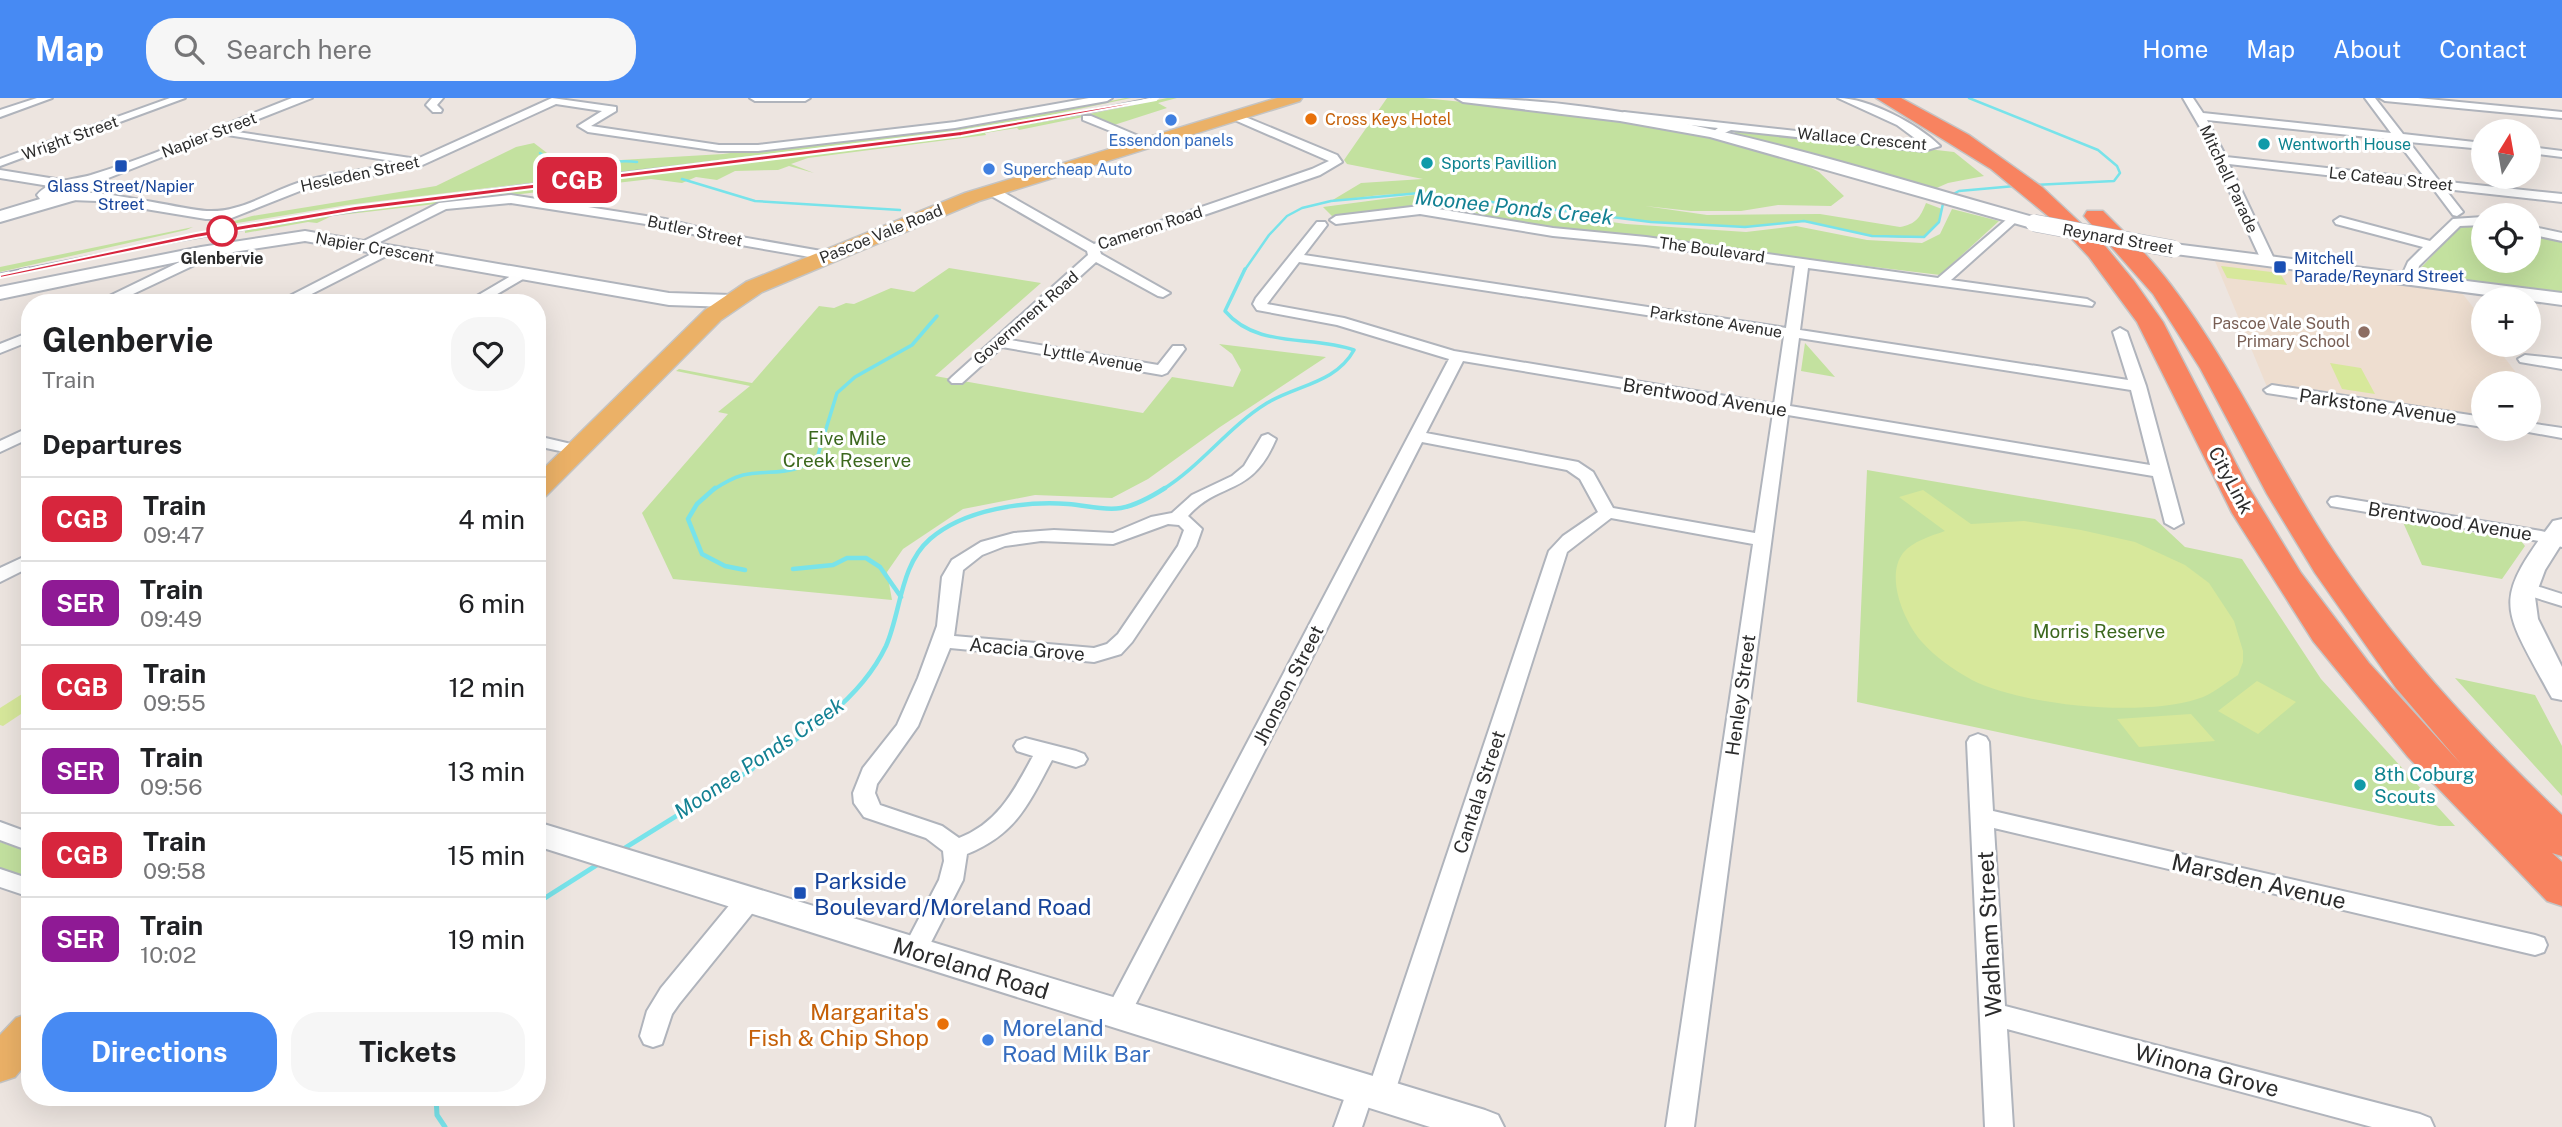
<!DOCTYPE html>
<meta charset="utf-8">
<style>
:root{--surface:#fff;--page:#f6f6f6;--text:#202124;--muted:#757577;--line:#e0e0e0;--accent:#478af3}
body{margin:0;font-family:"Public Sans",sans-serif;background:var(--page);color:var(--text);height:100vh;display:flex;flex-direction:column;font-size:26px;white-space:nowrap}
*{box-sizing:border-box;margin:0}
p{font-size:23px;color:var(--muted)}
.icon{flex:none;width:38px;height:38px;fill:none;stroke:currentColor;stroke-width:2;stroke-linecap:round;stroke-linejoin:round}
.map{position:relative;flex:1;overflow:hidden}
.panel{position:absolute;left:21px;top:196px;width:525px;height:812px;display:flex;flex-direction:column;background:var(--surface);border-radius:28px;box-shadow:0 7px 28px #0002}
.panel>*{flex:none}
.badge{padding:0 14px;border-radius:10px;font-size:24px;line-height:46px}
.needle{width:46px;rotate:11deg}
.buttons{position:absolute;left:2471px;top:21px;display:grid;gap:14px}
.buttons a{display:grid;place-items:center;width:70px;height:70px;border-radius:50%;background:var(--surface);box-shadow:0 7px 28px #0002;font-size:35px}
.map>.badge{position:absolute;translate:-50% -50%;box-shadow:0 0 0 4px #fff}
h2{padding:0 21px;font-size:26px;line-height:63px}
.round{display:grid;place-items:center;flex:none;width:74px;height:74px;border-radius:28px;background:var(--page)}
.head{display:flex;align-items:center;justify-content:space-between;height:119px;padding:0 21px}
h1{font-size:33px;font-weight:700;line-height:52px}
.cta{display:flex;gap:14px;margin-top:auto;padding:14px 21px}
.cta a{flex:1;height:80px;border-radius:28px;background:var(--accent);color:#fff;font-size:28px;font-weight:700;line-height:80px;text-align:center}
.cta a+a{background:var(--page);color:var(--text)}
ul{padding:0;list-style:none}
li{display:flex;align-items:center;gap:21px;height:84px;padding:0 21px;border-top:2px solid var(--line)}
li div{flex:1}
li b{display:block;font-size:26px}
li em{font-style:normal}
li .badge{min-width:77px;font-weight:700;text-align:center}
header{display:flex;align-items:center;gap:42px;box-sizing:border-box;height:98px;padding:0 35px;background:var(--accent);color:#fff}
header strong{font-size:33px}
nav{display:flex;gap:38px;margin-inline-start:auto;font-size:24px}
.search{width:490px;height:63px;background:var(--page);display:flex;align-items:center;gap:18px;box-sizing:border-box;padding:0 24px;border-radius:28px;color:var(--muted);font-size:26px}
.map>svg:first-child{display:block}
.education{fill:#eeded0}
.green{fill:#c3e19f}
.pitch{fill:#d7e89b}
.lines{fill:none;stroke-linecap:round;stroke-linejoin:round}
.stream-far3{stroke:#78e3ea;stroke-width:2.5}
.stream-far2{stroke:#78e3ea;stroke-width:3.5}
.stream-far1{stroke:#78e3ea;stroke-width:4.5}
.stream{stroke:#78e3ea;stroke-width:5}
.street-casing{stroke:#b0b4bc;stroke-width:4}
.secondary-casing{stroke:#b0b4bc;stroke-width:4}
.primary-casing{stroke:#c4c4c4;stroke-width:3}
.highway-casing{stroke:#c4c4c4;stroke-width:3}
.street{fill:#fff;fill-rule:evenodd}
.secondary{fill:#fff;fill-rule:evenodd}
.primary{fill:#ebb167;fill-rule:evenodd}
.highway{fill:#f88360;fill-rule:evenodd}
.rail-far1-casing{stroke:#a2a9b6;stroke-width:4.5}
.rail-casing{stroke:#a2a9b6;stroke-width:5}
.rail-far1{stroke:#fff;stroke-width:2.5;stroke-dasharray:8;stroke-linecap:butt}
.rail{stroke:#fff;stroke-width:3.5;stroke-dasharray:10;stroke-linecap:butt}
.secondary-bridge-casing{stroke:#b0b4bc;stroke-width:18;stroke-linecap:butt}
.secondary-bridge{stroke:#fff;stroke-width:17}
.line{fill:#d7263d;stroke:#fff;stroke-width:2}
.food-dot{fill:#e8710a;stroke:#fff;stroke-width:2.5}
.shop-dot{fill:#3f7fe0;stroke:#fff;stroke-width:2.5}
.culture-dot{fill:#0f9aa8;stroke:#fff;stroke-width:2.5}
.transit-dot{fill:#1a4fb4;stroke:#fff;stroke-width:2.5}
.stop-dot{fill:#fff;stroke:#d7263d;stroke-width:3.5}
.education-dot{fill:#8d6e63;stroke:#fff;stroke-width:2.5}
.labels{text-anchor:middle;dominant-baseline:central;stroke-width:6;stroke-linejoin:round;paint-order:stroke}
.far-food-label{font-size:16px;fill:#c56008;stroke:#fff;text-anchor:start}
.far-street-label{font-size:16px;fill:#2c2c2c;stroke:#fff}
.far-shop-label{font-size:16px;fill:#366cbe;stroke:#fff}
.far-culture-label{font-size:16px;fill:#0d838f;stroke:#fff;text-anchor:start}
.far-transit-label{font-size:16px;fill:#164399;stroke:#fff}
.far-stop-label{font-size:16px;font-weight:bold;fill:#2c2c2c;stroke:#fff}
.far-education-label{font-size:16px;fill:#785e54;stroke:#fff;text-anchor:end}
.street-label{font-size:19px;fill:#2c2c2c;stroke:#fff}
.park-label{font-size:19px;fill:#3c681e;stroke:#fff}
.culture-label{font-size:19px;fill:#0d838f;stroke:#fff;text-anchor:start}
.water-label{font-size:21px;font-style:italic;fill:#138193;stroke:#fff}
.near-transit-label{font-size:23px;fill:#164399;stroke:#fff;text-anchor:start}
.near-street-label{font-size:23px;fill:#2c2c2c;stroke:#fff}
.near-food-label{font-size:23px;fill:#c56008;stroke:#fff;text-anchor:end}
.near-shop-label{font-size:23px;fill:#366cbe;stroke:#fff;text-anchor:start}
</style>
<header>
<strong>Map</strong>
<div class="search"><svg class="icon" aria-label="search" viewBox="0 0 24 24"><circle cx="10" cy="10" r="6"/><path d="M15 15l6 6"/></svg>Search here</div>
<nav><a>Home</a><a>Map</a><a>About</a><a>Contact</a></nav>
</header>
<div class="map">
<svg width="2562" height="1029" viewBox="0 0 2562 1029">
<rect width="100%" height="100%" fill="#ede5e0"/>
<path class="education" d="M2215,163L2462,195L2483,222V247H2502L2509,255H2501L2524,285H2483V317L2267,289Z"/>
<path class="green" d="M1125,0H1131L1046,18L941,35L347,107L231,126V124L252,118L436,88L516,49L534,45L551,58L604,63L723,56L1073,8L1072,11Z
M1167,0H1177L1158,5L1167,10L1114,27L1088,18L1019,32L1017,30L985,35L986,37L808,60L791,66L814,75L789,68L778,72L735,73L717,82L696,79L682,85L651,81L332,118L317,125L308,124L245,135V132C392,107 541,87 690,70C850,51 1010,35 1167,0Z
M1387,0H1423L1483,6L1667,29L1796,62L1819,74L1844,98L1831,108L1778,107L1741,113H1691L1645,108L1707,117L1820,116L1900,129C1916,126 1920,120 1926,105L1942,111L1939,124L1924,139L1905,140L1871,138L1804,123L1745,129L1651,124L1420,95L1380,97L1331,103L1361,85L1423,81L1347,66L1344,62Z
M1740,30L1954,54L1984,78L1948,85L1932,92L1739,37L1731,32Z
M1414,97L1626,126L1746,134L1796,128L1867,142L1922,145L1940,136L1952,111L1999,123L1940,177L1506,124L1468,113L1428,109L1332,118L1323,109Z
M2473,124L2483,125V163H2529V134L2562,141V196L2431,180L2418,173L2461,127Z
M193,129L186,132L0,174V169Z
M949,170L1041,185L935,278L1143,315L1172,279L1233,289L1241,272L1232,256L1219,246L1326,259L1220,329L1148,381L1112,400L1035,397L963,411L903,451L887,474L892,502L673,481L642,415L728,316L718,314L750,288L676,273L679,271L752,285L819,208L834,210L846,205L854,206L891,190L914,194Z
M1805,245L1835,279L1801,273Z
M1867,372L2155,421L2185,449L2242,461L2321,581L2455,728H2439L1857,604Z
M2402,422L2521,443L2525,448L2502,481L2422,467Z
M2455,580L2535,597L2562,648V698Z
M0,744L30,754V781L0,771Z"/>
<path class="pitch" d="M2221,168L2280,175L2287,187L2227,180Z
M2330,265L2361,270L2375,296L2342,291Z
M1923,392L1971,426L2024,423L2081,432L2135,444L2185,467L2209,485L2234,523L2243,553V564L2238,577C2225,585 2212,597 2197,601C2141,619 2024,608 1972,582C1954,572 1935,559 1921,543C1904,523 1885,479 1903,455C1913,443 1931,438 1945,433L1899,399Z
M2257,583L2296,604L2258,636L2218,613Z
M30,591V610L3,628L0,627V610Z
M2191,616L2215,643L2139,649L2117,621Z"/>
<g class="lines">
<path class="stream-far3" d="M1969,0L2098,52L2117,68L2120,75L2114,83L2034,87
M540,55C569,78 603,59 637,64
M682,81L755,103L900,112
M1244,173L1269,137L1287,118L1302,110L1331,103L1420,95L1651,124L1745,129L1804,123L1872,138L1924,139L1939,124L1944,101L1959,93L2015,88"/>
<path class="stream-far2" d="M713,392C722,386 732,380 743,377C771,371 795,380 818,357L837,295L855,279L912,247L937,218
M1162,392C1201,368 1228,329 1267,305C1297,287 1336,285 1354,252C1311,237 1257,251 1225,213L1245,171"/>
<path class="stream-far1" d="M715,390L697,406L688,421L702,456L725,468L745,472
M793,471L833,467L847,460H866L880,469L901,499
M749,672C800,640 859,605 886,548C901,514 900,467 930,441C965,411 1024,403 1068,406C1085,407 1103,413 1121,410C1137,407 1151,399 1165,390"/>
<path class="stream" d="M620,753L752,671
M537,805L600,765
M436,999L437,1017L445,1029"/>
<defs>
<path id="street" d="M37,0H52L0,19V12Z
M170,0H185L0,68V61Z
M432,0H443L437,7L442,12L441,14H433L426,7Z
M552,0L616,9V13L591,28L719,47H758L955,24L1089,0H1112L1107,3L955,30L758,53H719L588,34L578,28L602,13L556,6L418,69L310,89L229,121H206L97,103L71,102L65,98C81,85 181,112 207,113C242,115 272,92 304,83C336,74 372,71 405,65L221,36L217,35V31L417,61Z
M750,0H810L805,3H755Z
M1838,0C1868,0 1918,26 1940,48L1924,53L1731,32L1716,39L1710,36L1718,30L1624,20L1619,17L1624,14L1924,47L1897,27Z
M2183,0H2193L2203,15L2391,35L2365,0H2375L2403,36L2483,45V51L2409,44L2439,83L2562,96V104L2445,91L2463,114L2457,118L2453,117L2432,89L2229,66L2275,163L2268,167L2263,166L2201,31ZM2207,22L2396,42L2426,81L2226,59Z
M2380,0H2418L2562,14V20L2385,3Z
M1230,16H1238L1337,57L1342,64L1320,77L1100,153L1101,156L1170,195L1163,199L1158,198L1096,164L1010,242L1158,267L1173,248H1183L1185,251L1167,275L1162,277L1002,249L962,285H952L949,282L952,279L1088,157L1087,153L988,96V90H996L1094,146L1312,71L1329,63L1230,20Z
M1083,18H1091L1155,45L1145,47L1083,22Z
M2529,49L2562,53V59L2529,55Z
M0,72L68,83L74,87L68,91L0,80Z
M511,97L665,121L724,136L827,154L834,158L827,162L724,144L665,129L511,105L446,111L368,150L363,151L356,147L439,105Z
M1420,108L1553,130L1646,139L1938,180L2013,116L2019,120L2017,123L1951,182L2087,201L2094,205L2092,208L1808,170L1800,232L2128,282L2113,234L2120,230L2127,234L2146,288L2183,425L2174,430L2165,425L2153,378L1788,317L1694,1029H1666L1753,446L1611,420L1567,454L1394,997L1390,1006L1380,1009L1370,1005L1362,1029H1334L1351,982L1361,979L1371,983L1549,453L1563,438L1598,414L1580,381L1567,372L1422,344L1127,923L1118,926L1109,923L1105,915L1449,261L1337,227L1257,212L1253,206L1256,200L1317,124H1325L1327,127L1304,157L1786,230L1795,168L1646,147L1553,138L1420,116L1336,126L1330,122L1336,118ZM1299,164L1784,238L1774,306L1454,253L1344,220L1267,206ZM1799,240L2131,292L2150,367L1790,308ZM1463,263L1773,315L1755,435L1613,410L1593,374L1578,364L1426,335Z
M2340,119L2430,143L2453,121L2483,119V127L2460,128L2419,168L2418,173L2424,183L2417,187L2412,186L2404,173L2408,164L2423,149L2336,126L2334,123Z
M2529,128L2562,135V143L2529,136Z
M387,148L394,152L392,155L294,205H276Z
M201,150L208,154L205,162L114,205H95L194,157L196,151Z
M523,171L528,172V178L482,205H465Z
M30,234V243L0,255V246Z
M2525,257L2562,261V271L2520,264L2518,261Z
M2272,287L2483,319V329L2267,295L2264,292Z
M2529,325L2562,330V340L2523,333L2521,331H2529Z
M30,329V340L0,354V343Z
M1268,336L1276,341C1251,400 1220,382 1188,418L1202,431L1196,448L1132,544L1121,556L1094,564L950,550L918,628L877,686L875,695L880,707L942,728L959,740C998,725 1014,693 1033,658L1017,653L1014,648L1017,643L1025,640L1076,653L1084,656L1087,661L1084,666L1076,669L1052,662C1028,707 1016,736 967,756L963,782L923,860L914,863L905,860L902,853L939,782L944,763L943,753L926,740L864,719L854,705L853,695L863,670L897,627L918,580L937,528L942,479L952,462L981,444L1014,435L1054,432L1113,435L1151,419L1172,415L1192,397L1232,378L1244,368L1262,338ZM1168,426L1179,427L1184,432L1178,448L1118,536L1107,546L1094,550L954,538L963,472L982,457L1005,448L1041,443L1113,446Z
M537,338L584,349L586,352L578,357L537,348Z
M2337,399L2541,433L2562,438V449L2539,443L2331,408L2328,404L2331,400Z
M30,456V469L0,484V470Z
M2524,484L2562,496V508L2517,494L2515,490L2517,486Z
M1978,636L1986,639L1989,644L1993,713L2535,837L2544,840L2547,847L2544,854L2535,857L1994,730L2005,908L2420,1016L2430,1020L2434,1029H2372L2007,931L2013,1029H1985L1967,644L1970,639Z
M0,724L30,735V753L0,742Z
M0,771L30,781V799L0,789Z
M750,791L759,793L762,800L759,807L679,906L672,916L662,946L653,949L644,946L640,938L647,913L661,890L741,793Z"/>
<path id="secondary" d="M292,0H312L93,86L95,90L79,101L0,124V113L40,101L37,97C49,82 73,82 91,77C159,56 225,26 292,0Z
M1456,0C1656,0 1849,68 2040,121L2043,125L2040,129H2028L1710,39L1620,23L1463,4Z
M305,133L669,195L731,197L741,203L731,209L669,207L305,143L201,159L0,201V189L201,149Z
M2174,146L2562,195V207L2168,155L2165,151Z
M2562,421V445L2545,472L2535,499L2538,521L2562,569V602L2552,600L2548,593C2502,508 2492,504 2553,423Z
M537,724L1485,1012L1498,1017L1504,1029H1430L537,748Z"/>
<path id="primary" d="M1277,0H1302L1300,3L979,103L762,194L721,222L546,398L537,400V377L705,212L746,184L965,95Z
M30,915V961L15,979L0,984V937L16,920Z"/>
<path id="highway" d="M1876,0H1901L1969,37L2042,89L2106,149L2134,183L2163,224L2245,383L2301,475L2369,565L2461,666L2396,590L2315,475L2267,396L2200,270L2153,196L2084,118L2087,113H2103C2127,137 2151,160 2171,187C2231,266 2272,357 2325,440C2392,544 2473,632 2562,717V758L2552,755L2562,764V808L2547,803L2408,659L2313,543L2232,415L2137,224L2089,159L2059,127L1991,71Z"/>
</defs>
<use href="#street" class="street-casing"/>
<use href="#secondary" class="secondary-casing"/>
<use href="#primary" class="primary-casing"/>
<use href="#highway" class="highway-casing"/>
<use href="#street" class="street"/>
<use href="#secondary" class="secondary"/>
<use href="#primary" class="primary"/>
<use href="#highway" class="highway"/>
<defs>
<path id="rail-far1" d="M20,173C205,135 391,104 579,81C772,57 965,41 1156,0"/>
<path id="rail" d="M0,177L29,171"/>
</defs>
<use href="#rail-far1" class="rail-far1-casing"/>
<use href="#rail" class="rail-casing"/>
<use href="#rail-far1" class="rail-far1"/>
<use href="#rail" class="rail"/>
<defs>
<path id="secondary-bridge" d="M2034,125L2174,151"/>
</defs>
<use href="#secondary-bridge" class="secondary-bridge-casing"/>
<use href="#secondary-bridge" class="secondary-bridge"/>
</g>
<path class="line" d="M1156,2L961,38L355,113L196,140L0,180V177L196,135L355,108L961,33L1158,0Z"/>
<g class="food-dot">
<circle cx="1311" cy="21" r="7"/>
<circle cx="943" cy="926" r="7"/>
</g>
<g class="shop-dot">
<circle cx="1171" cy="22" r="7"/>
<circle cx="989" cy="71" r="7"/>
<circle cx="988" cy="942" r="7"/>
</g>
<g class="culture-dot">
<circle cx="2264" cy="46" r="7"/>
<circle cx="1427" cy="65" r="7"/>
<circle cx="2360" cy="687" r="7"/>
</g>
<g class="transit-dot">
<rect x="114" y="61" width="14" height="14" rx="3.5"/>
<rect x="2273" y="162" width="14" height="14" rx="3.5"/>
<rect x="793" y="788" width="14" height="14" rx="3.5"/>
</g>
<circle class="stop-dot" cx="222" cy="133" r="14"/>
<circle class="education-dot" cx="2364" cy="234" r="7"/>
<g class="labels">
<g class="far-food-label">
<text x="1325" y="21">Cross Keys Hotel</text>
</g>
<g class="far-street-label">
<text transform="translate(209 37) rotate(-21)">Napier Street</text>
<text transform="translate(70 40) rotate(-20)">Wright Street</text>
<text transform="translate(1862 41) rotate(5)">Wallace Crescent</text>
<text transform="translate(360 76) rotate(-12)">Hesleden Street</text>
<text transform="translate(2229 81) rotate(65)">Mitchell Parade</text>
<text transform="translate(2391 81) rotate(6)">Le Cateau Street</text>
<text transform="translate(1150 130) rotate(-18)">Cameron Road</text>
<text transform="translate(695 133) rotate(12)">Butler Street</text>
<text transform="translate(881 136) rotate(-22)">Pascoe Vale Road</text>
<text transform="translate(2118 141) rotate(10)">Reynard Street</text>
<text transform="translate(375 150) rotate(10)">Napier Crescent</text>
<text transform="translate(1712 152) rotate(8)">The Boulevard</text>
<text transform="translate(1026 220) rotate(-41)">Government Road</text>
<text transform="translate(1716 224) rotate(9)">Parkstone Avenue</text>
<text transform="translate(1093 260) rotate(10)">Lyttle Avenue</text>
</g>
<g class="far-shop-label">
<text x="1171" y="42">Essendon panels</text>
<text x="1003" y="71" text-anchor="start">Supercheap Auto</text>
</g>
<g class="far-culture-label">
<text x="2278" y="46">Wentworth House</text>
<text x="1441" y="65">Sports Pavillion</text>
</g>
<g class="far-transit-label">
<text x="121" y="88">Glass Street/Napier<tspan x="121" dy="18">Street</tspan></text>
<text x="2294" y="160" text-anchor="start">Mitchell<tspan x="2294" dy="18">Parade/Reynard Street</tspan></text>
</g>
<g class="far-stop-label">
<text x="222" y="160">Glenbervie</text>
</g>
<g class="far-education-label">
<text x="2350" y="225">Pascoe Vale South<tspan x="2350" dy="18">Primary School</tspan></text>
</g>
<g class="street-label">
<text transform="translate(1705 299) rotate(9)">Brentwood Avenue</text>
<text transform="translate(2378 308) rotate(8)">Parkstone Avenue</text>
<text transform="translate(2231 382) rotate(62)">CityLink</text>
<text transform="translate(2450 423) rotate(9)">Brentwood Avenue</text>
<text transform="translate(1027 551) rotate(5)">Acacia Grove</text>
<text transform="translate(1288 587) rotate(-63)">Jhonson Street</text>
<text transform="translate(1740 597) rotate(-82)">Henley Street</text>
<text transform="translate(1479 694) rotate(-72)">Cantala Street</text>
</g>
<g class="park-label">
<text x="847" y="340">Five Mile<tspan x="847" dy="22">Creek Reserve</tspan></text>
<text x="2099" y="533">Morris Reserve</text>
</g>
<g class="culture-label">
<text x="2374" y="676">8th Coburg<tspan x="2374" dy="22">Scouts</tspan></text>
</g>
<g class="water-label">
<text transform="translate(1514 109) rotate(6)">Moonee Ponds Creek</text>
<text transform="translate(759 660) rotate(-34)">Moonee Ponds Creek</text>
</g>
<g class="near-transit-label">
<text x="814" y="782">Parkside<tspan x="814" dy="26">Boulevard/Moreland Road</tspan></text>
</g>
<g class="near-street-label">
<text transform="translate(2259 783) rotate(13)">Marsden Avenue</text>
<text transform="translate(1989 836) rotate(-93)">Wadham Street</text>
<text transform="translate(971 870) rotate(17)">Moreland Road</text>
<text transform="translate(2207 972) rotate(15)">Winona Grove</text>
</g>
<g class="near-food-label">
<text x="929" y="913">Margarita's<tspan x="929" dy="26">Fish &amp; Chip Shop</tspan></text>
</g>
<g class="near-shop-label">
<text x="1002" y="929">Moreland<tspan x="1002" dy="26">Road Milk Bar</tspan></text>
</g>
</g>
</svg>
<div class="buttons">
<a><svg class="needle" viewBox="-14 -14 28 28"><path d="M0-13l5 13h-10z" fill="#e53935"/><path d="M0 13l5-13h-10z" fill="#757577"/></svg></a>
<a><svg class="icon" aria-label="locate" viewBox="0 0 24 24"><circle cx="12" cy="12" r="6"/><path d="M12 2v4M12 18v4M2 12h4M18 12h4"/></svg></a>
<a>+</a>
<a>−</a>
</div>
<b class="badge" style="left:577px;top:82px;background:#d7263d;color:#fff">CGB</b>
<section class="panel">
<div class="head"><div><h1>Glenbervie</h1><p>Train</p></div><a class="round"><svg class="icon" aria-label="heart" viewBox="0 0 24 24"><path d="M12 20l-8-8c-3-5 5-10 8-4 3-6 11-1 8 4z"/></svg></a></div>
<h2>Departures</h2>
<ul>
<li><span class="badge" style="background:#d7263d;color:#fff">CGB</span><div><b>Train</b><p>09:47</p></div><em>4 min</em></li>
<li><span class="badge" style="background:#8f1a95;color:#fff">SER</span><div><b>Train</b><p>09:49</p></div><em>6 min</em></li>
<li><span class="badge" style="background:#d7263d;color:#fff">CGB</span><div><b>Train</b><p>09:55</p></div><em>12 min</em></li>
<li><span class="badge" style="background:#8f1a95;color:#fff">SER</span><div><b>Train</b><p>09:56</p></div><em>13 min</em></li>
<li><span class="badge" style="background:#d7263d;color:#fff">CGB</span><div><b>Train</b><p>09:58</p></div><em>15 min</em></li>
<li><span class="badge" style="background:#8f1a95;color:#fff">SER</span><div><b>Train</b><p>10:02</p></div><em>19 min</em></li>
</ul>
<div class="cta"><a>Directions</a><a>Tickets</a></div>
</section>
</div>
